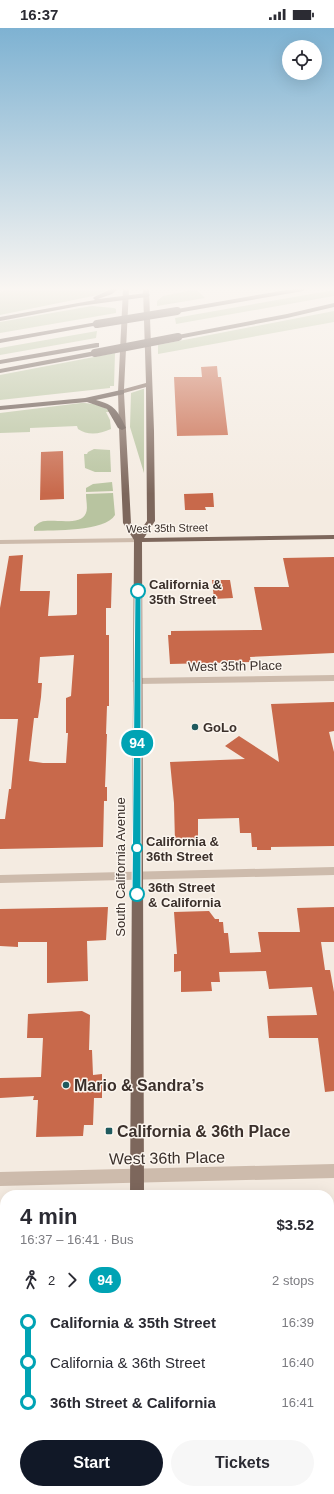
<!DOCTYPE html>
<meta charset="utf-8">
<style>
:root{--surface:#fff;--page:#f7f7f7;--text:#2b2b33;--muted:#7c7c81;--accent:#111827}
body{margin:0;font-family:Helvetica,sans-serif;background:var(--page);color:var(--text);height:100vh;display:flex;flex-direction:column;font-size:15px;white-space:nowrap}
*{box-sizing:border-box;margin:0}
p{font-size:13px;color:var(--muted)}
.icon{flex:none;width:22px;height:22px;fill:none;stroke:currentColor;stroke-width:2;stroke-linecap:round;stroke-linejoin:round}
.map{position:relative;flex:1;overflow:hidden}
.drawer{position:absolute;left:0px;top:1162px;width:334px;height:304px;display:flex;flex-direction:column;background:var(--surface);border-radius:16px 16px 0 0;box-shadow:0 4px 16px #0002}
.drawer>*{flex:none}
.badge{padding:0 8px;border-radius:13px;font-size:14px;line-height:26px}
.buttons{position:absolute;left:282px;top:12px;display:grid;gap:8px}
.buttons a{display:grid;place-items:center;width:40px;height:40px;border-radius:50%;background:var(--surface);box-shadow:0 4px 16px #0002;font-size:20px}
.map>.badge{position:absolute;translate:-50% -50%;box-shadow:0 0 0 2px #fff}
.legs{display:flex;align-items:center;gap:6px;height:44px;padding:0 20px;font-size:13px}
.legs p{margin-inline-start:auto}
.head{display:flex;align-items:center;justify-content:space-between;height:68px;padding:0 20px}
h1{font-size:22px;font-weight:600;line-height:30px}
.action{display:flex;gap:8px;margin-top:auto;padding:8px 20px}
.action a{flex:1;height:46px;border-radius:24px;background:var(--accent);color:#fff;font-size:16px;font-weight:600;line-height:46px;text-align:center}
.action a+a{background:var(--page);color:var(--text)}
ul{padding:0 20px;list-style:none}
li{display:flex;align-items:center;gap:14px;height:40px;font-size:15px}
li i{display:grid;place-items:center;width:6px;height:100%;margin:0 5px;background:currentColor}
li i::after{content:'';width:10px;height:10px;margin:-5px;border:3px solid;border-radius:50%;background:var(--surface)}
li p{margin-inline-start:auto}
li:first-child i{background:linear-gradient(#0000 50%,currentColor 0)}
li:last-child i{background:linear-gradient(currentColor 50%,#0000 0)}
.status{display:flex;justify-content:space-between;align-items:center;height:28px;padding:0 20px;background:var(--surface);direction:ltr}
.status svg{height:11px;fill:currentColor}
.map>svg:first-child{display:block}
.green{fill:#b8c4a0}
.building{fill:#c8694b;fill-rule:evenodd}
.lines{fill:none;stroke-linecap:round;stroke-linejoin:round}
.minor{fill:#cdbbac;fill-rule:evenodd}
.major{fill:#7d675c;fill-rule:evenodd}
.highway{fill:#5c4a42;fill-rule:evenodd}
.highway-bridge{stroke:#5c4a42;stroke-width:8}
.line-1{fill:#00a3b4;stroke:#fff}
.stop-1-dot{fill:#fff;stroke:#00a3b4;stroke-width:2}
.poi-dot{fill:#1f5a5e;stroke:#fbf5ee;stroke-width:1.5}
.labels{text-anchor:middle;dominant-baseline:central;stroke-width:3;stroke-linejoin:round;paint-order:stroke}
.far-street-label{font-size:11px;fill:#3b302b;stroke:#fbf5ee}
.stop-label{font-size:13px;font-weight:bold;fill:#3b302b;stroke:#fbf5ee;text-anchor:start}
.street-label{font-size:13px;fill:#3b302b;stroke:#fbf5ee}
.poi-label{font-size:13px;font-weight:bold;fill:#3b302b;stroke:#fbf5ee;text-anchor:start}
.near-poi-label{font-size:16px;font-weight:bold;fill:#3b302b;stroke:#fbf5ee;text-anchor:start}
.near-street-label{font-size:16px;fill:#3b302b;stroke:#fbf5ee}
</style>
<div class="status"><b>16:37</b><svg viewBox="0 0 49 12"><path d="M0 12V9h3v3zM5 12V6h3v6zM10 12V3h3v9zM15 12V0h3v12zM26 1h20v11H26zM47 4h2v5h-2z"/></svg></div>
<div class="map">
<svg width="334" height="1466" viewBox="0 0 334 1466">
<rect width="100%" height="100%" fill="#f4ebe1"/>
<path class="green" d="M11,261H109L98,267L0,287V264Z
M196,261L205,270L157,278V273L163,268Z
M334,262V268L176,296L175,290Z
M92,278L114,280L116,281V285L0,305V294Z
M334,283V294L158,326V317Z
M97,303L96,310L0,327V320Z
M115,325L114,358H110V360L0,372V347Z
M143,361H144V445L130,399L131,365Z
M81,375C92,375 103,377 111,384H106L110,392L111,401C100,406 88,408 78,401L77,398L30,400V404L0,405V385Z
M94,421L110,422L111,444H95L85,440L84,426H87L88,424Z
M112,454L113,463L86,464V460L93,456Z
M113,465L115,487C105,504 53,502 34,503V499C36,497 40,494 41,494C52,490 81,499 86,485C88,480 86,472 86,466Z"/>
<path class="building" d="M217,338L218,349H221L228,407L177,408L174,349H202L201,339Z
M63,423L64,471L40,472L41,424Z
M213,465L214,479H205L206,482H185L184,466Z
M23,527L20,563H50L48,588L76,587L77,586V546L112,545L111,580H106V607H109V678H107L106,706H107L105,759H107V773H104L103,819L0,821V791H5L9,761H11L18,691H0V580L9,528ZM74,627L71,668L66,670V705H68L66,735H43L29,733L34,690H38L41,669L42,655H38L40,629Z
M334,529V625L250,629L251,634L170,636L168,607H171V603L262,602L254,559H289L283,530Z
M212,552H230L233,570L214,571Z
M334,674V703L329,704L334,724V818L271,819V822H257V819H252L251,805H240L239,790L198,791V814H175L174,775L170,734L245,731L225,718L239,708L279,734L271,676Z
M108,879L106,912L87,913L88,953L47,955V914H18V919L0,918V881Z
M334,879V914H321L325,942H330L334,964V1063L325,1064L318,1010H269L267,988L317,987L312,959L269,961L266,943L219,944L220,954H211L212,963L181,964V943L174,944V926H177L174,884L209,883L215,891H219V894H223L224,905H228L230,925L261,924L258,904H300L297,880Z
M82,983L90,987L89,1022H92L93,1047L102,1046V1070H94L93,1097H84L83,1108L36,1109L38,1072H33L34,1068L0,1070V1050L41,1049L43,1010H27L28,986Z"/>
<g class="lines">
<path class="minor" d="M138,510H141V514L0,516V512Z
M334,647V653L137,656L132,653L137,650Z
M334,839V847L0,855V847Z
M334,1136V1150L0,1158V1144Z"/>
<path class="major" d="M123,261H129L124,361L146,355L143,261H149L154,403L155,493L144,510L334,507V511L142,514L144,1167H130L134,512L123,495L119,400L118,364ZM146,359L147,493L138,506L131,495L124,365Z
M130,1461H148L149,1466H131Z"/>
<path class="highway" d="M111,261H118L112,266L98,271L147,265L150,267L147,269L79,278L0,293V289L95,272L93,270L94,269Z
M292,261H306L303,263L177,285L174,283L177,281Z
M334,275V279L287,290L178,311L174,309L178,307L287,286Z
M97,294L99,295V297L0,315V311Z
M96,315H99V319L0,336V332Z
M95,323H98V327L0,345V341Z
M121,362H124V366L96,372C115,377 118,383 126,400L122,402L118,400L107,381L87,374L0,382V378L85,370Z"/>
<path class="highway-bridge" d="M97,296L177,283
M95,325L178,309"/>
</g>
<linearGradient id="sky" x2="0" y2="1"><stop stop-color="#7eb2d2"/><stop offset="0.56" stop-color="#faf6f2"/><stop offset="1" stop-color="#faf6f2" stop-opacity="0"/></linearGradient>
<rect width="334" height="466" fill="url(#sky)"/>
<path class="line-1" d="M135,561L141,563V866L137,870L132,866Z"/>
<g class="stop-1-dot">
<circle cx="138" cy="563" r="7"/>
<circle cx="137" cy="820" r="5"/>
<circle cx="137" cy="866" r="7"/>
</g>
<g class="poi-dot">
<circle cx="195" cy="699" r="4"/>
<circle cx="66" cy="1057" r="4"/>
<rect x="105" y="1099" width="8" height="8" rx="2"/>
</g>
<g class="labels">
<g class="far-street-label">
<text transform="translate(167 500) rotate(-1)">West 35th Street</text>
</g>
<g class="stop-label">
<text x="149" y="556">California &amp;<tspan x="149" dy="15">35th Street</tspan></text>
<text x="146" y="813">California &amp;<tspan x="146" dy="15">36th Street</tspan></text>
<text x="148" y="859">36th Street<tspan x="148" dy="15">&amp; California</tspan></text>
</g>
<g class="street-label">
<text transform="translate(235 638) rotate(-1)">West 35th Place</text>
<text transform="translate(120 839) rotate(-90)">South California Avenue</text>
</g>
<g class="poi-label">
<text x="203" y="699">GoLo</text>
</g>
<g class="near-poi-label">
<text x="74" y="1057">Mario &amp; Sandra’s</text>
<text x="117" y="1103">California &amp; 36th Place</text>
</g>
<g class="near-street-label">
<text transform="translate(167 1130) rotate(-1)">West 36th Place</text>
</g>
</g>
</svg>
<div class="buttons">
<a><svg class="icon" aria-label="locate" viewBox="0 0 24 24"><circle cx="12" cy="12" r="6"/><path d="M12 2v4M12 18v4M2 12h4M18 12h4"/></svg></a>
</div>
<b class="badge" style="left:137px;top:715px;background:#00a3b4;color:#fff">94</b>
<section class="drawer">
<div class="head"><div><h1>4 min</h1><p>16:37 – 16:41 · Bus</p></div><b>$3.52</b></div>
<div class="legs"><svg class="icon" aria-label="walk" viewBox="0 0 24 24"><circle cx="13" cy="4" r="2"/><path d="M13 8l-2 6 4 7M11 14l-3 7M7 12l3-4h3l4 4"/></svg>2<svg class="icon" aria-label="forward" viewBox="0 0 24 24"><path d="M9 5l7 7-7 7"/></svg><b class="badge" style="background:#00a3b4;color:#fff">94</b><p>2 stops</p></div>
<ul>
<li><i style="color:#00a3b4"></i><b>California &amp; 35th Street</b><p>16:39</p></li>
<li><i style="color:#00a3b4"></i><span>California &amp; 36th Street</span><p>16:40</p></li>
<li><i style="color:#00a3b4"></i><b>36th Street &amp; California</b><p>16:41</p></li>
</ul>
<div class="action"><a>Start</a><a>Tickets</a></div>
</section>
</div>
